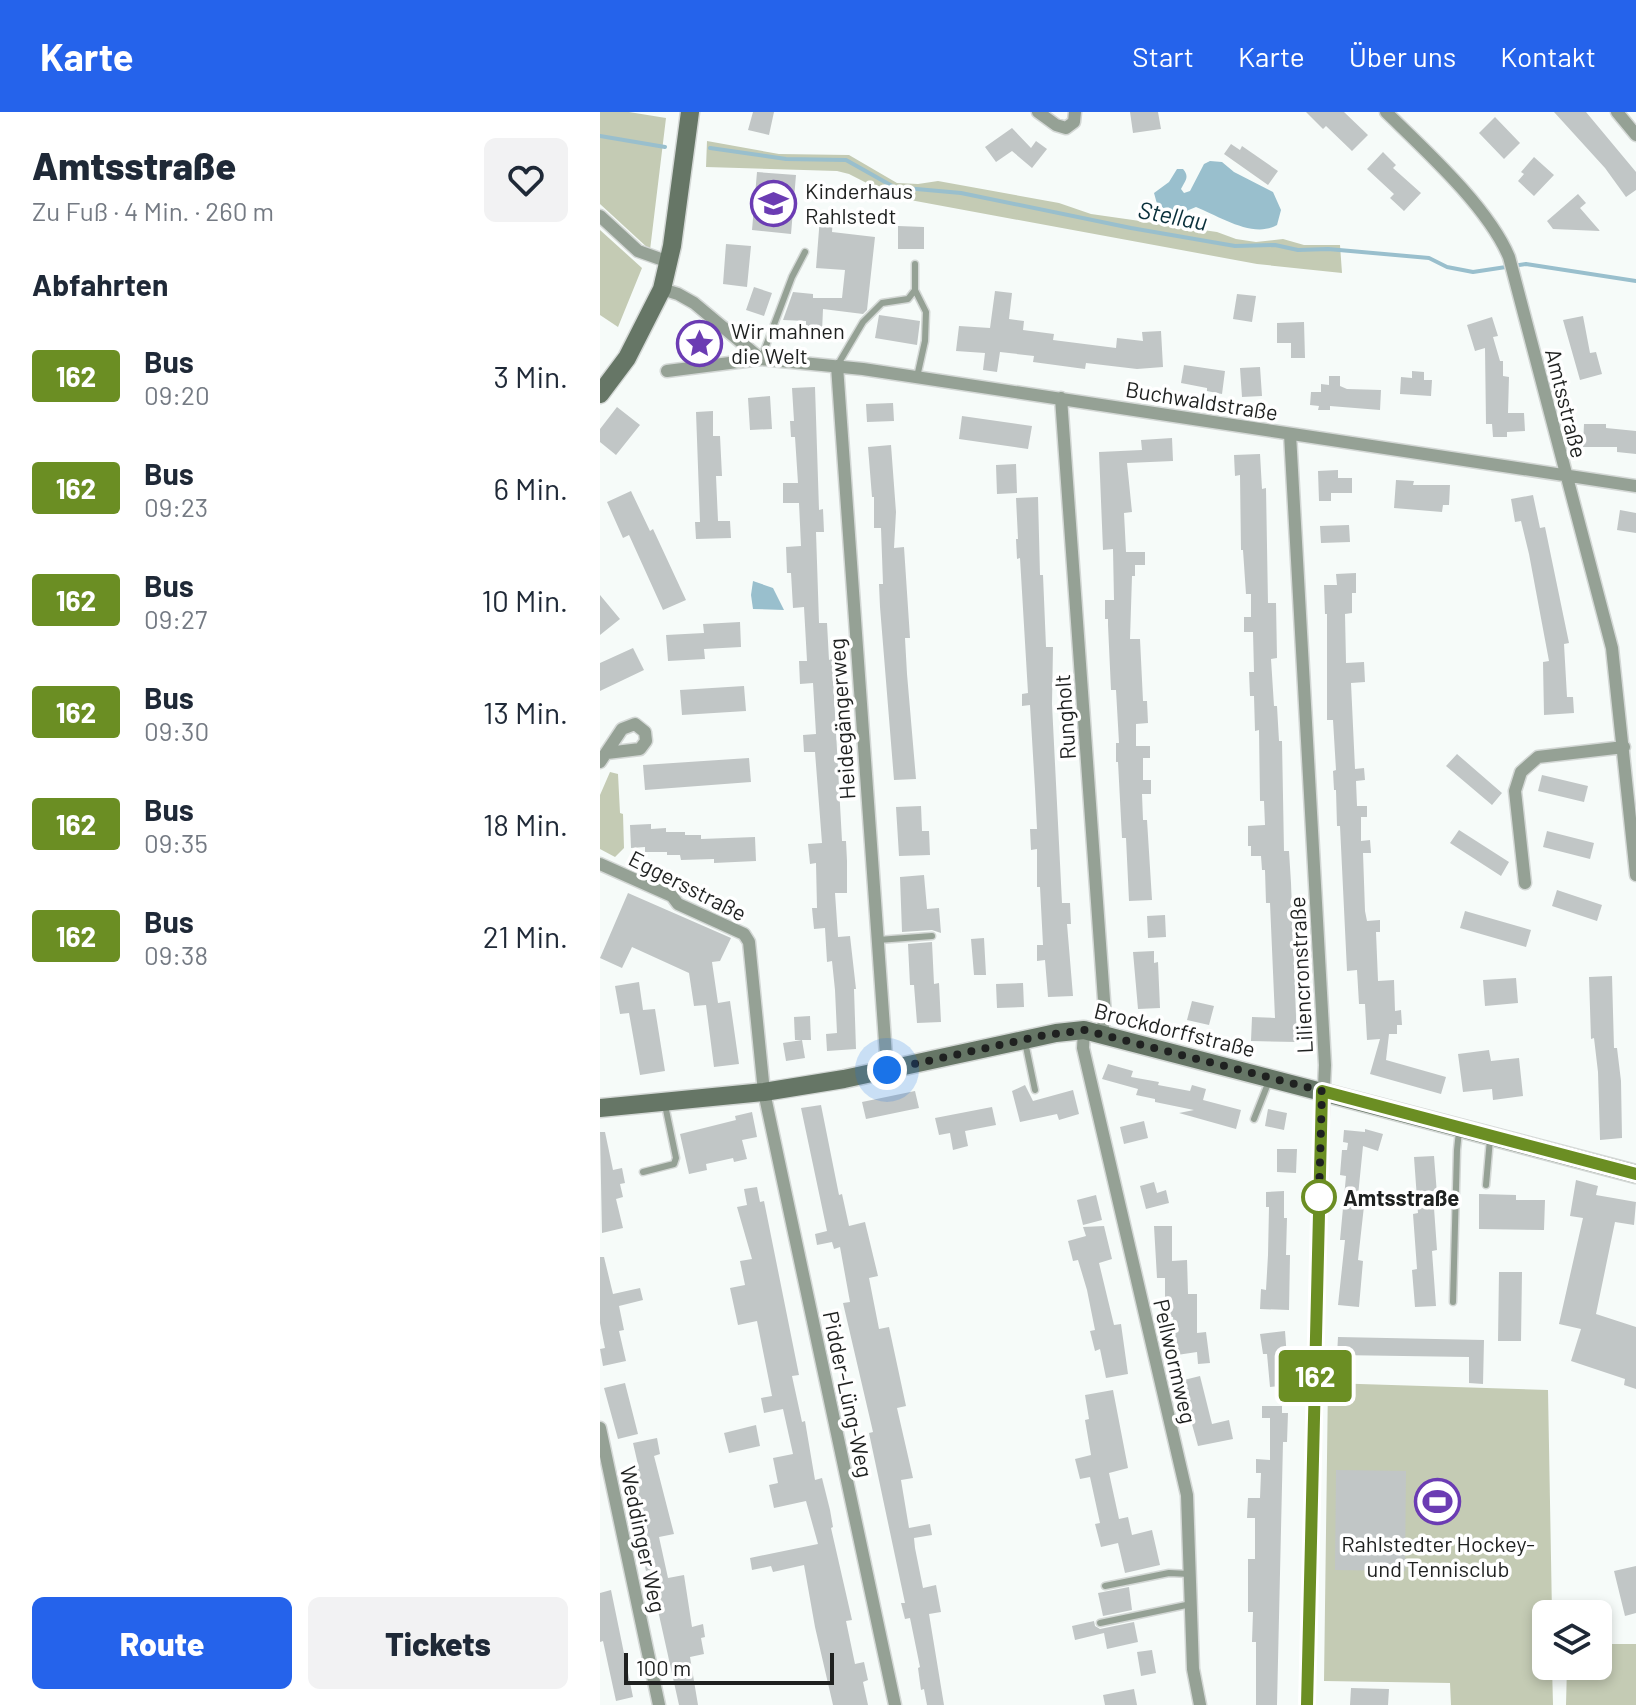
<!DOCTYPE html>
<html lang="de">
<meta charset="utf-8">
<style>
:root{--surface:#fff;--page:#f2f2f3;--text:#1f2937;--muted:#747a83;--accent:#2563eb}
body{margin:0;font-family:Barlow,sans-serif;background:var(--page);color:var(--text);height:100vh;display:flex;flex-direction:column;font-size:30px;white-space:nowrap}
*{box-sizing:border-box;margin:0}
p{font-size:26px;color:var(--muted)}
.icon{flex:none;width:44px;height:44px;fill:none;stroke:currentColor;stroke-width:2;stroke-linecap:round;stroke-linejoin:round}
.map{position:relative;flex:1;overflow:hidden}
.panel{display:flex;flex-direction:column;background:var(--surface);width:600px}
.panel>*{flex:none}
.badge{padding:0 16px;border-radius:6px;font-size:28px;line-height:52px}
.controls{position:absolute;left:932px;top:1488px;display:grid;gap:16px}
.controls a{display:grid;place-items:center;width:80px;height:80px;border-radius:12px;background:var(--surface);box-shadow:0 4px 12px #0003;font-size:40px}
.scale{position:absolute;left:24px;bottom:20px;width:210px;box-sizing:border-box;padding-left:8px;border:4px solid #1f2120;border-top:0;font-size:22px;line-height:28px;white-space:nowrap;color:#1f2120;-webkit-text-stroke:6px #fff;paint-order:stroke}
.you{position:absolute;width:40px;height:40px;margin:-20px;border:6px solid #fff;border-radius:50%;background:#1a73e8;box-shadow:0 0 0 12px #1a73e833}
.map>.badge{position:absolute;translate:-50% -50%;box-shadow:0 0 0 4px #fff}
h2{padding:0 32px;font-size:30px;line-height:72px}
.round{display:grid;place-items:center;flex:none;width:84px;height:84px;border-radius:12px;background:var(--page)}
.summary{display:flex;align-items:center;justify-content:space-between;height:136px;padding:0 32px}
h1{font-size:38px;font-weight:800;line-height:60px}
.button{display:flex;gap:16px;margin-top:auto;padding:16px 32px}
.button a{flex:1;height:92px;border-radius:12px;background:var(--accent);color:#fff;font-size:32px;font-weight:800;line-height:92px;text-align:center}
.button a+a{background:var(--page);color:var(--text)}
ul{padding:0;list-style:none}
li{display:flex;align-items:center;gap:24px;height:112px;padding:0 32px}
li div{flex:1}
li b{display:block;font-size:30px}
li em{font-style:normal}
li .badge{min-width:88px;font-weight:700;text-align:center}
header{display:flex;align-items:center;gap:48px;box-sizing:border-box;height:112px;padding:0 40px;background:var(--accent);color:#fff}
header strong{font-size:38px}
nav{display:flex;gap:44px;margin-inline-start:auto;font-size:28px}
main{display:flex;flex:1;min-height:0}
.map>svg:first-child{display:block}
.green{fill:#c4cbb4}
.water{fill:#99bfcd}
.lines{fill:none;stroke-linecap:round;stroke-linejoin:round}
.stream{stroke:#99bfcd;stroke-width:4}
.building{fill:#c1c6c6}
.lane-casing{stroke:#d4d8d6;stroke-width:9}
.street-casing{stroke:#d4d8d6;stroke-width:15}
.secondary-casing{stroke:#d4d8d6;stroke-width:21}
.lane{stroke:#95a195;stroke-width:6}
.street{stroke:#95a195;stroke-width:12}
.secondary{stroke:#667666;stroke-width:18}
.line-casing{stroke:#fff;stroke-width:18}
.line{stroke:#6b8e23;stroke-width:12}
.walk{stroke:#1f2120;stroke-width:8;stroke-dasharray:0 14.4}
.stop-dot{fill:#fff;stroke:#6b8e23;stroke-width:4}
.labels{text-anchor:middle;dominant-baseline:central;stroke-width:7;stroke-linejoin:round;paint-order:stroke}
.poi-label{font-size:22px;fill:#1f2120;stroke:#fff;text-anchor:start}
.street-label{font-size:22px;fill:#1f2120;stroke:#fff}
.stop-label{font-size:22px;font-weight:bold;fill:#1f2120;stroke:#fff;text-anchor:start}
.water-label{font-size:24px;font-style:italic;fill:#0a303b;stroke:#fff}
</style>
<header>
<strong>Karte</strong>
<nav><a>Start</a><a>Karte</a><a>Über uns</a><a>Kontakt</a></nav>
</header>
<main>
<section class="panel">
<div class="summary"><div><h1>Amtsstraße</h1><p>Zu Fuß · 4 Min. · 260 m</p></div><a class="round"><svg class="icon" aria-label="heart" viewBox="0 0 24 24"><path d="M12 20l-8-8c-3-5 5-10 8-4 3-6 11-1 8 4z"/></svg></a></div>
<h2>Abfahrten</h2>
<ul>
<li><span class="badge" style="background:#6b8e23;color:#fff">162</span><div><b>Bus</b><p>09:20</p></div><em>3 Min.</em></li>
<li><span class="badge" style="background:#6b8e23;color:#fff">162</span><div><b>Bus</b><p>09:23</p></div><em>6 Min.</em></li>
<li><span class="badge" style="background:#6b8e23;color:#fff">162</span><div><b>Bus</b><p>09:27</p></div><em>10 Min.</em></li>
<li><span class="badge" style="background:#6b8e23;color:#fff">162</span><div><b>Bus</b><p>09:30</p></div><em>13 Min.</em></li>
<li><span class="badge" style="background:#6b8e23;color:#fff">162</span><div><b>Bus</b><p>09:35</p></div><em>18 Min.</em></li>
<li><span class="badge" style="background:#6b8e23;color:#fff">162</span><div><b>Bus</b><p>09:38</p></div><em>21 Min.</em></li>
</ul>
<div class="button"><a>Route</a><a>Tickets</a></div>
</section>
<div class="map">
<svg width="1036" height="1593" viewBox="0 0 1036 1593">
<rect width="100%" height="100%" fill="#f6fbf9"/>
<path class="green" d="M0,0H29L66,6L50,138L0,92Z
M107,29L179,42L249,43L297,71L318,72L338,69L459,91L491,102L617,120L636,127L656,130L683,127L704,133H740L742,161L657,152L294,85L249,62L237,59L106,55Z
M0,118L42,156L18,215L0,203Z
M10,660L18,662L20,701L23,702L24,736L15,745L0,737V683Z
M728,1271L948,1278L952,1502H946V1554H952L953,1593H851L850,1571L724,1569Z
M998,1532H1036V1593H966L967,1554H998Z"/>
<path class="water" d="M610,49L622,50L634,60L673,80L681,98L677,113C653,127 619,104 596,95L579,102L559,99L554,81L569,70L577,57H583C590,65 585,69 581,77L584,81L590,79L604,52Z
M153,469L173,476L184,498L153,497L151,483Z"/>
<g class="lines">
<path class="stream" d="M0,24L65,35
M110,36L186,47L246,48L294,75L361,81L531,116L635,134L675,133L698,138L728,137L829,146L847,155L873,160L926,152L1036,169"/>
</g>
<path class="building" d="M153,0H174L169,23L148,18Z
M530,0H558L561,17L533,21Z
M706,0H744L768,23L752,39L726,14L723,17Z
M954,0H986L1036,60V78L1026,85L1005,56Z
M895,5L920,31L904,47L879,21Z
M412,16L431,36L436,29L447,37L432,56L412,39L396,50L385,35Z
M631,32L640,38L642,34L678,59L668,73L624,42Z
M783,40L796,53L793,56L821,81L804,99L790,86L794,82L767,57Z
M934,45L954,63L934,84L918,69L924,62L921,60Z
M157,60L196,63L191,122L152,118Z
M978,82L986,91L980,96L1000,119L953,117L947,109Z
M220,105L233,106L232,120L275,125L267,198L263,202L223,197L222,220H206V209L183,208L193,180L213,182V186H242L245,158L216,156Z
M298,114L324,115V137H298Z
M126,132L151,134L147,175L123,172Z
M154,175L172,181L164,204L146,198Z
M395,179L412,181L409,207L424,209L423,218L454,222L453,228L516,236L517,226L543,229L542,220L561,219L563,255L537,257L486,251L485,257L433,250L434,244L400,240L397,260L383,258L385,241L356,239L359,214L390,216Z
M637,182L656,184L652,210L633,207Z
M279,203L320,209L317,233L275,226Z
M983,204L990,241L996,240L1002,262L980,268L963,208Z
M892,205L898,224L893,225L900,249H903V264L909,265L908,301H924L925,319L907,320V325H893L892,312H886L885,236L875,239L867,213Z
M704,210L705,246H691V231H677V211Z
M584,253L625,259L622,282L607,279V276L581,271Z
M660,255L662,284L642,285L640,256Z
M812,259L824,260V268H832L831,284L800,282L801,265L812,266Z
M729,264H740V274L747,277L781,278L780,298L730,294V298H718L719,294L710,293L711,280H721V272L729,273Z
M215,275L219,398L223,397L224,420H216L219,511H227L229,548L232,547L242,729H246L247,749V781H235L238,825L250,824L256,877H254L256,937L227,939L226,922L237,921L235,878L232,849L227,850L225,816L214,817L212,796H217L216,751L210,752L208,732L222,731L215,640H204L203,623L216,622L213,571L200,572L199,549H207L204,495L193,496L191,461H187L186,435L201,434L199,391H183V371H198L195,325H191L190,309H194L192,276Z
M170,284L172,317L150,318L148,286Z
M293,291L294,309L267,310L266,292Z
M17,295L40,313L16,343L0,330V317Z
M113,299V324H120L122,364H116L118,409H130L131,426L96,427L95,410H100L96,300Z
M362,304L432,314L428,337L359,327Z
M984,312H1006V316L1036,319V342L1017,340V335H983Z
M572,326L573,349L527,351L532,400L524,401L526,440H545V453H535V464H532L530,527H540L543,589H547L548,611L536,612V634H550V646H543V668H551V682H542L543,708H547L552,788L529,789L526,726H522L518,650H516V631H519L516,578H511L508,513V507H505V488H514L513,437L503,438L499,340L542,338L541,328Z
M291,333L296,400L294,436L304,435L310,526H305L307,562L316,667L294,668L280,495L279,472H283L281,416H274V385H272L268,335Z
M660,342L662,377L666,376L668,491H676L677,546L671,547L674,594H677L679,629H682L684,739H689L691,771L697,930L651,929L652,905L675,906L670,791H666L665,758H662L661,744H651V734H648V714L665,713L664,689H660L659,618L655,619L654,584H650L649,560H654L653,520H644V505H651V482H646L643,438H641L640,363L635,364L634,343Z
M416,352L417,381L397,382L396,353Z
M738,358V366H752V381H731V389H719L718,359Z
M796,368L814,369L813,373H850L849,393H843L842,400L794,396Z
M31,379L50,419L53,417L86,488L63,498L29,423L23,426L7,390Z
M933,383L940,416L945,415L969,531L964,532L967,585H973L974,601L944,603L943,550L949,549L929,442L921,409L915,410L911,387Z
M438,385L440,463H443L446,535H453L452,592L462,791H470L471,812H467L473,884L448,885L445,848L437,849V833H443L440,775H437V737L431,738L430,717H437L435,677L430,593L422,594V582L428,581L420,446L417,447L416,427H418L416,386Z
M1020,398L1036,401V421L1017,418Z
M749,413L750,430L721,431L720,414Z
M756,461V481H752V501L745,502L746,551L764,550L765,570L751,571L755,657L764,656L765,668L756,669L757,694H767V705H761V729L770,728L771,741H763L765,799L767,809L780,808V820H776L778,869L794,868L795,899L801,898L802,913H797V922H789L786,948L846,965L841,982L770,962L780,927L767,928L765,892H759L757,858L747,859L740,714H737L736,678H734L733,659L736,658L733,608H727V502H725L724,473H737L736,462Z
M0,483L20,507L0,523Z
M140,510L141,535L104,537L105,547L68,549L66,523L104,521L103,512Z
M33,536L44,558L0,579V551Z
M144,574L146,599L82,603L80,578Z
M857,642L902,681L892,693L846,654Z
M149,646L151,670L45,678L43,653Z
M942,663L988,674L984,690L938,679Z
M321,694L322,719H329L330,743L299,744L296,695Z
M51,712V717L66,716V720H85V723H101V727L155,725L156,749L114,751V747L81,748L80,743H67V740H45V735L31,736L30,713Z
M859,718L909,750L901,764L850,731Z
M947,719L994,731L990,747L943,735Z
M324,763L327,797L339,796L341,821L332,818L302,820L300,765Z
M957,778L1002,793L997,809L952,794Z
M28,781L131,826L120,849L112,850L118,891L130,889L139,952L114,955L106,893L94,894L89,861L32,835L22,856L0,846Z
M865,799L931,818L926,835L860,816Z
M565,803L566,825L548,826L547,804Z
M384,826L386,863H374L371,827Z
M332,830L334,872L339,871L341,910L317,911L314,873H310L308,832Z
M554,839V851L558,850L560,896L538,897L533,840Z
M1012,864L1014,936H1017L1021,969L1022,1026L1000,1028L998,960L994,926L991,927L989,865Z
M916,866L918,891L885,894L883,868Z
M39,870L43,898L55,897L65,959L40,963L29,901L20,902L15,874Z
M423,871L424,895L397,896L396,872Z
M592,889L614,894L609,913L587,908Z
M210,904L211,928H195L194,905Z
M202,928L205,946L186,949L183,931Z
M889,938L891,949L919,946L923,984L893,988L892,977L863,980L858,942Z
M508,952L533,959L531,965L559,970L558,973L590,979L592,973L606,977L603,988L641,998L636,1017L579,1001L594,998L555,990V987L536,983L538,977L502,967Z
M425,973L433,989L473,978L479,1002L459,1008L457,1002L420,1010L412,979Z
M315,979L319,996L266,1007L262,990Z
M221,993L239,1083L242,1082L249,1114L265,1110L278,1164L269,1166L279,1217L289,1215L306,1294L297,1296L313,1366L301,1368L309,1416L330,1412L332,1423L314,1426L315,1436L323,1476L336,1473L341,1500L329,1502L344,1593H327L324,1577L321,1578L318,1556L320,1555L310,1506L305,1507L301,1491H305L269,1321L273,1320L243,1191L250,1190L240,1135L234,1137L232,1130L217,1133L215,1122L227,1119L201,996Z
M392,995L396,1013L365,1019L368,1034L353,1038L350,1021L339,1023L335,1006Z
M668,997L687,1001L684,1018L665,1014Z
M152,1000L157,1025L142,1028L147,1047L134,1050L133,1046L106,1052L107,1058L89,1062L80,1022L136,1008L135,1004Z
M544,1009L548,1026L524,1032L520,1015Z
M765,1017L783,1022L778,1039L763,1034L758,1084L765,1085L758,1148L763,1149L759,1195L738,1193L745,1128H740L746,1064L740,1063L742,1038H747L748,1031L743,1030L744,1018L765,1020Z
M0,1020H5L13,1058L22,1056L25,1071L20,1072L23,1085L16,1087L23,1116L2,1121Z
M677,1037H697L696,1061L677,1060Z
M834,1044L837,1082H833L837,1138L832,1139L836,1194L815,1195L812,1158L817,1157L813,1102L818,1101L814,1045Z
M976,1068L998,1074L996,1083L1036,1090L1034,1113L1015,1110L996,1202L1036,1215V1277L1024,1273L1025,1267L971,1249L981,1217L959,1212L983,1106L970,1104Z
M554,1070L557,1081L566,1078L569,1091L546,1097L540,1074Z
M157,1075L160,1090L164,1089L199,1263L192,1264L202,1310L205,1309L215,1368L222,1366L230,1398L233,1415L231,1416L252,1508L246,1509L255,1552L264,1550L268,1568L263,1570L268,1593H233L215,1515L204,1453L173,1460L171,1454L152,1458L150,1446L218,1432L206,1389L174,1396L169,1373L178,1371L173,1346L193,1342L183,1297L164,1301L161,1286L172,1284L157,1209L138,1213L130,1176L145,1173L140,1149L152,1147L137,1095L147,1093L144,1077Z
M684,1079V1106H687L686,1143H690L689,1198L660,1197L661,1177L666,1178L668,1143L669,1095H666V1080Z
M879,1082L916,1083V1088H945L944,1118L879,1117Z
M496,1083L502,1108L483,1113L477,1088Z
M504,1114L512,1147L499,1151L514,1213L521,1212L528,1262L506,1266L500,1237L495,1239L490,1219L495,1218L487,1178L478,1148L473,1149L468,1129L486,1124L483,1115Z
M554,1114H572V1149L587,1148L588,1182H597V1221L606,1220L610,1251L598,1252L597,1240L577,1243L573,1205H565V1166H557Z
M0,1145H4L13,1182L40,1176L43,1188L19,1194L24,1218L19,1219L26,1249L3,1254L0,1237L5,1236L0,1211Z
M899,1160H922L921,1229H898Z
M685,1219L689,1273L670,1275L667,1242H663L660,1222Z
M738,1225L884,1228L883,1272L869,1271V1245L737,1243Z
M600,1264L612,1312L629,1308L633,1327L598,1334L580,1269Z
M25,1271L38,1322L18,1327L4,1276Z
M513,1278L528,1356L509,1361L519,1407L528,1405L532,1423L552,1418L560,1453L525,1461L518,1431L501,1435L495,1412L500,1411L490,1365L480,1367L475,1347L491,1343L485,1308L489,1307L485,1283Z
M662,1294H682V1301H688L687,1330H683L677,1593H656V1530H652L653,1500H648V1447H655V1406H647L648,1386H660L661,1361H656V1347L670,1348V1306H662Z
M156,1313L160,1334L129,1341L124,1321Z
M57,1326L60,1342L54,1344L74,1422L59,1425L68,1466L84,1463L92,1515L103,1512L105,1525L101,1526L104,1542L90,1545L98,1593H79L49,1458L46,1459L35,1411L44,1409L35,1375H31L28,1359L39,1357L33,1331Z
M736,1358L806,1359L805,1459L735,1458Z
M1036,1454V1501L1025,1504L1014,1459Z
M529,1475L532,1498L503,1504L498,1481Z
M11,1478L33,1585L16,1589L3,1529L0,1530V1481Z
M494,1509L495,1514L500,1517L534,1510L538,1530L507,1537L504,1521L475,1528L472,1514Z
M552,1538L556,1561L541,1564L537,1540Z
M751,1576L789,1577L788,1593H750Z
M534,1577L537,1593H505L503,1583Z"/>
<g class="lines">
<defs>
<path id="lane" d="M315,178L326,200L325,229L317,265
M161,247L192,165L205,140
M237,254L263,210L282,191L308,187L315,178V152
M278,828L332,824
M425,930L435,978
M654,1007L669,969
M43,1060L74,1052L76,1046L65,993
M886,1073L890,1027
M853,1190L857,1038L859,1019
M505,1474L569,1461L590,1462
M500,1511L591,1492"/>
<path id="street" d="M438,0L456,13L466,16L474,10L475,0
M786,0C826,39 888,95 909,145L1012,536L1036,763
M1017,0L1036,23
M0,104L38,139L69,150
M62,177L78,182L94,191L161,247L263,257L1036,374
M237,254L287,958
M67,259L161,247
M461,286L505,902L502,921
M690,322L725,953L719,1085L707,1593
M0,650L22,617L35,612L45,620L46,629L40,637L7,641
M0,752L72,784L78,792L144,822L149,830L164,980L295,1593
M925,771L915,679L921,660L938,645L1024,635
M484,918L483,936L587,1383L593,1557L600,1593
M0,1316L59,1593"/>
<path id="secondary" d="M0,282L27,246L62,177L72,134L90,0
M0,996L164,980L244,967L456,921L484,918L1036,1062"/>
</defs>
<use href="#lane" class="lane-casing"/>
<use href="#street" class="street-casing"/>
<use href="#secondary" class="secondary-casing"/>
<use href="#lane" class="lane"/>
<use href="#street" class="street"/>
<use href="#secondary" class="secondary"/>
</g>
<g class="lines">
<defs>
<path id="line" d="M707,1593L722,979L1036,1062"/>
</defs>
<use href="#line" class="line-casing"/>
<use href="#line" class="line"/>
<path class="walk" d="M287,958L440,924L484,918L722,979L719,1085"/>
</g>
<defs>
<symbol id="school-ring" viewBox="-11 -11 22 22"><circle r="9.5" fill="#fff" stroke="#6b3cb3" stroke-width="1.5"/><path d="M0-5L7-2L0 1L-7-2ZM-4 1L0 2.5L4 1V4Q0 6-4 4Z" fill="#6b3cb3"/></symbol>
<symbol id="sight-ring" viewBox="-11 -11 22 22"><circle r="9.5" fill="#fff" stroke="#6b3cb3" stroke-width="1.5"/><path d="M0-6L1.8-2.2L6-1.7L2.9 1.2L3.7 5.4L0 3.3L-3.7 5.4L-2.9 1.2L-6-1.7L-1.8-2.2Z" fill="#6b3cb3"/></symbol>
<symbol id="stadium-ring" viewBox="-11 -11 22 22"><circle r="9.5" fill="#fff" stroke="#6b3cb3" stroke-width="1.5"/><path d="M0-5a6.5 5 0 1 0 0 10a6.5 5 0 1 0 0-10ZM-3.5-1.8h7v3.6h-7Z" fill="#6b3cb3"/></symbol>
</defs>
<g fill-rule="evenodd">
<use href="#school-ring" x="148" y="66" width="51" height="51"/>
<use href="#sight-ring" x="74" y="206" width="51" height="51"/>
<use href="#stadium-ring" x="812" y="1364" width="51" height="51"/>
</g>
<circle class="stop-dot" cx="719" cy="1085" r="16"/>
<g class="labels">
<g class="poi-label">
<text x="205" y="78">Kinderhaus<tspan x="205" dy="25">Rahlstedt</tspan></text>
<text x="131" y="218">Wir mahnen<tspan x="131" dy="25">die Welt</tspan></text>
<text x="838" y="1431" text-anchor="middle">Rahlstedter Hockey-<tspan x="838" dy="25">und Tennisclub</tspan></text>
</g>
<g class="street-label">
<text transform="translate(602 288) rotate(9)">Buchwaldstraße</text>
<text transform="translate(967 291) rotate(76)">Amtsstraße</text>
<text transform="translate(464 605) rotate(-94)">Rungholt</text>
<text transform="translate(241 607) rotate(-94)">Heidegängerweg</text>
<text transform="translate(88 773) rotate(27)">Eggersstraße</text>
<text transform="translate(700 863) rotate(-93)">Liliencronstraße</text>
<text transform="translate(575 917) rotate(14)">Brockdorffstraße</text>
<text transform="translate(576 1249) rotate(77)">Pellwormweg</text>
<text transform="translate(249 1282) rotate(78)">Pidder-Lüng-Weg</text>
<text transform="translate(44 1427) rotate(78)">Weddinger Weg</text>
</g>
<g class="stop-label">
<text x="743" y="1085">Amtsstraße</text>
</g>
<g class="water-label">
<text transform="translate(573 103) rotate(11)">Stellau</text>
</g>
</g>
</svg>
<div class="controls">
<a><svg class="icon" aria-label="layers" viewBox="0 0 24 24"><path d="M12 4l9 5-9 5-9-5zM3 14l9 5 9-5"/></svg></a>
</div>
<div class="scale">100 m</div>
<div class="you" style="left:287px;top:958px"></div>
<b class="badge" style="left:715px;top:1264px;background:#6b8e23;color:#fff">162</b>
</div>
</main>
